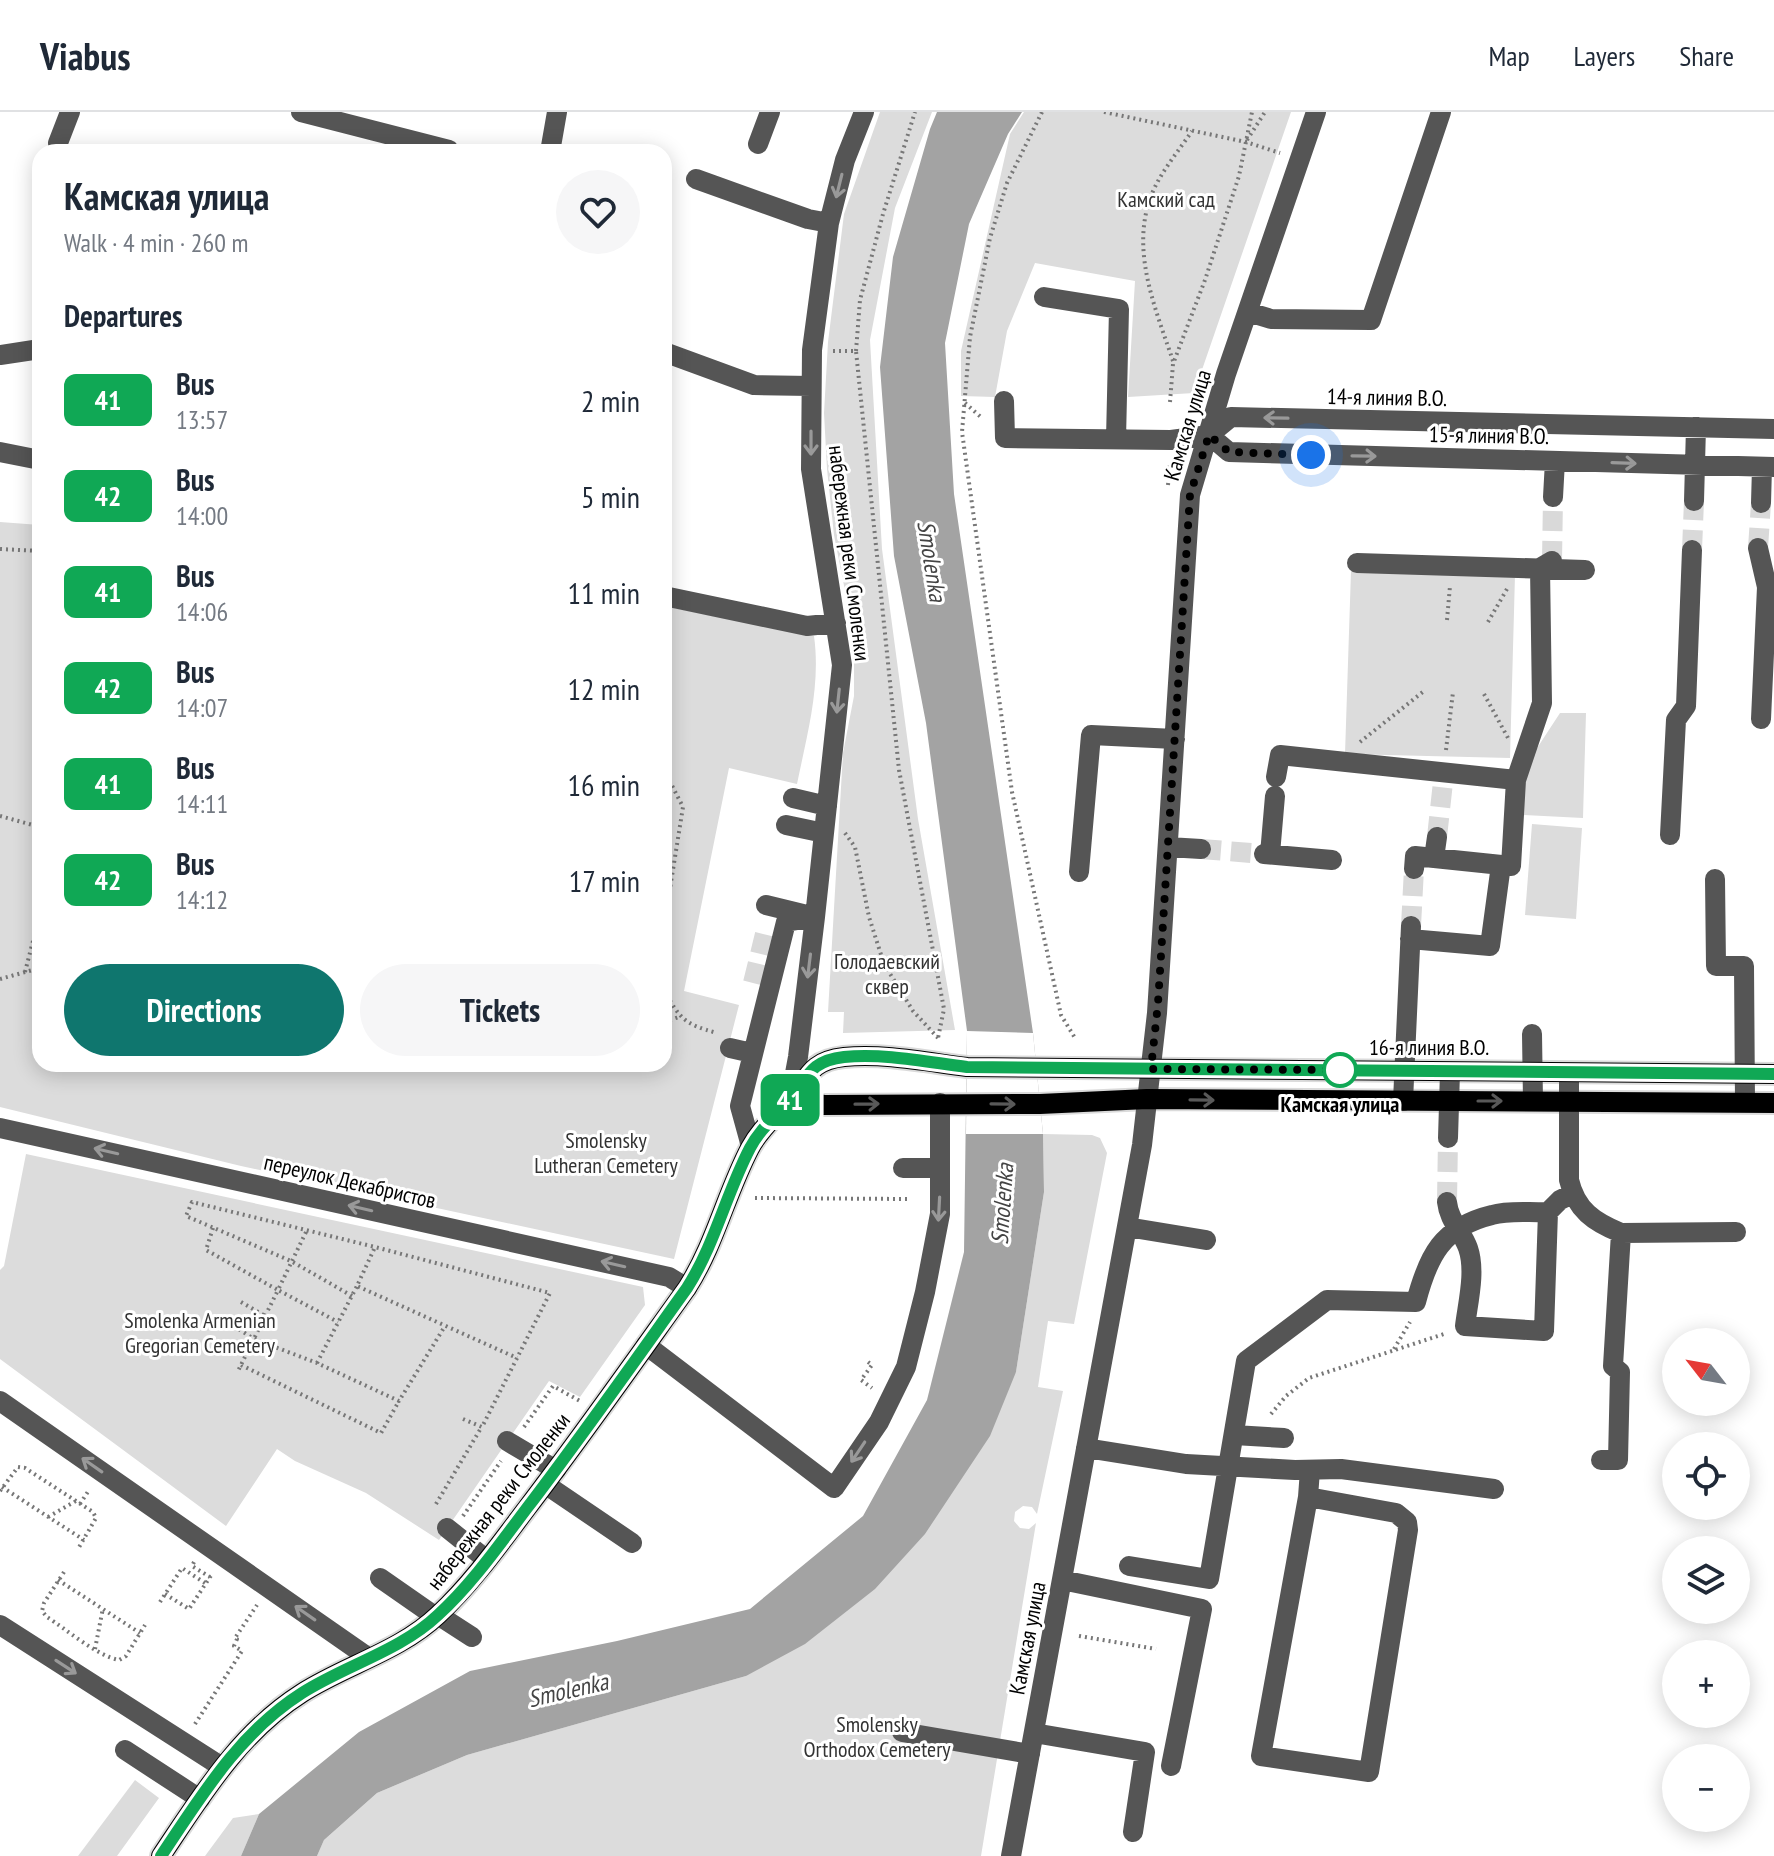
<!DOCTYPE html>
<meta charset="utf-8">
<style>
:root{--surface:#fff;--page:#f6f6f7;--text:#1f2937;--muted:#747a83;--line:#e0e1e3;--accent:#0f766e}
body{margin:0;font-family:"PT Sans Narrow",sans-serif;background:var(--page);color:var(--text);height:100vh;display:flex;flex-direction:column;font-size:30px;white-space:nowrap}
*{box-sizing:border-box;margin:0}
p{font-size:26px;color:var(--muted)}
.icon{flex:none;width:44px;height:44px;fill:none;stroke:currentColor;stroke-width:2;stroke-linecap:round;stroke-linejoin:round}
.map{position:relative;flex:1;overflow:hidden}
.sheet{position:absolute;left:32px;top:32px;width:640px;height:928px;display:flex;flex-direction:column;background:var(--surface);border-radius:24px;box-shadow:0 4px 20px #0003}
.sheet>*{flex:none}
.badge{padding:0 16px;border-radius:12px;font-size:28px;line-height:52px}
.needle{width:52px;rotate:301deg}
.tools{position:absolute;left:1662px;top:1216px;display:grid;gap:16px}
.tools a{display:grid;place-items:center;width:88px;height:88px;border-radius:50%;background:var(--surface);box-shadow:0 4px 20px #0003;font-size:40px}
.you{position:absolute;width:40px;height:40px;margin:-20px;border:6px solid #fff;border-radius:50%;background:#1a73e8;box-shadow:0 0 0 12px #1a73e833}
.map>.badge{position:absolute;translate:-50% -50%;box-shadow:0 0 0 4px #fff}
h2{padding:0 32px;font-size:30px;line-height:72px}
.round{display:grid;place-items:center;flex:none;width:84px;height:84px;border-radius:42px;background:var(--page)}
.headline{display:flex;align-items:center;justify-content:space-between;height:136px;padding:0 32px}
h1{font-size:38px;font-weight:600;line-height:60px}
.action{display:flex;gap:16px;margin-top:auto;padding:16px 32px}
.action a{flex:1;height:92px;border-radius:48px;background:var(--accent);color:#fff;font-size:32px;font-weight:600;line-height:92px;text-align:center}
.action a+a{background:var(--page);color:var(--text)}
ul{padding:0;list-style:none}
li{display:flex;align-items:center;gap:24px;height:96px;padding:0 32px}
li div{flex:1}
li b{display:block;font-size:30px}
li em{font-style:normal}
li .badge{min-width:88px;font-weight:700;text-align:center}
header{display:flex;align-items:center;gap:48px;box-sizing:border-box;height:112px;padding:0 40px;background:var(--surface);border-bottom:2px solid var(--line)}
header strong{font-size:38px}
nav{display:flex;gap:44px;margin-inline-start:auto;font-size:28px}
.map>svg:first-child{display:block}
.green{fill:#dcdcdc}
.water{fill:#a3a3a3}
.pier{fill:#fff}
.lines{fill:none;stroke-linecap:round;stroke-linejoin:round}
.minor-tunnel{stroke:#d9d9d9;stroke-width:20;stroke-dasharray:20 10;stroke-linecap:butt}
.major-casing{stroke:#dbdbdb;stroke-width:24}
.path{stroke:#777;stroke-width:4;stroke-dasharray:2 4;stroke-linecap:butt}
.minor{stroke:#555;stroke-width:20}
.major{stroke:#000;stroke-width:20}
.oneway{stroke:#999}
.oneway2{stroke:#595959}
.line-casing{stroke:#fff;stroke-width:18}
.line{stroke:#10a855;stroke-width:12}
.walk{stroke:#000;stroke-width:8;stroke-dasharray:0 14.4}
.stop-dot{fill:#fff;stroke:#10a855;stroke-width:4}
.labels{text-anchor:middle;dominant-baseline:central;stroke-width:6;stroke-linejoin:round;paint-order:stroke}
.park-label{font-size:22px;fill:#333;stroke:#fff}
.street-label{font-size:22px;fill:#000;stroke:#fff}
.stop-label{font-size:22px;font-weight:bold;fill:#000;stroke:#fff}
.water-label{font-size:24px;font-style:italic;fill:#444;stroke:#fff}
</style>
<header>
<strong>Viabus</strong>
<nav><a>Map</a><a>Layers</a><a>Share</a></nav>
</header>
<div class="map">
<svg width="1774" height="1744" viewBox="0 0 1774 1744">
<rect width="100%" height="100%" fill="#fff"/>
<path class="green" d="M880,0H932L895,96L870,228L882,437L918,707L955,918L843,921L844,900H828L843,641L854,584V524L834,423L827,357L824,301L828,230L844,102Z
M1024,0H1291L1194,281L1128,285L1135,169L1035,151L1007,219L995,285L961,284V239L1010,22Z
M0,410L40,413V952H664V494L814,524C821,574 807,623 797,672L729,656L684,879L739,893L674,1147L241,1054L0,995Z
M1351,459L1515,463L1510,646L1345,642Z
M1560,601H1586L1583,706L1522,703L1526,653Z
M1532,712L1582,716L1576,807L1525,803Z
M1043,1022L1092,1023L1100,1026L1107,1041L1074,1212L1048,1209L1038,1275L1063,1279L1037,1402L1032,1395L1023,1394L1015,1400L1014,1409L1020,1416L1029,1417L1036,1411L981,1744H317L324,1728L377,1681L467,1643L746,1564L1016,1260L1044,1080Z
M26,1042L643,1175L645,1193L580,1285L549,1269L439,1428L366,1381L295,1349L277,1337L226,1414L0,1247V1158L4,1154Z
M135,1668L159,1686L117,1744H78Z
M259,1702L241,1744H205L233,1706Z"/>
<path class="water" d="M937,0H1022L1008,22L969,112L945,231L954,382L1033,921L1043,1022L1044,1080L1016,1260L990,1324L925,1422L875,1477L805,1532L746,1564L467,1643L377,1681L324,1728L317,1744H241L259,1702L359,1620L470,1559L617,1529L750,1497L863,1404L927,1288L964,1140L967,919L926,611L894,444L880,255L893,145L930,17Z"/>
<path class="pier" d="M967,919L1033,921L1043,1022H966Z"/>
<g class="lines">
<path class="minor-tunnel" d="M1758,436L1761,391
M1692,438L1694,389
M1552,449L1553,385
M1437,725L1443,670
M1201,737L1264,742
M1411,814L1414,757
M753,871L766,818
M1447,1090L1448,1026"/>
<defs>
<path id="major" d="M790,988L824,993L1040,992L1147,987L1774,991
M161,1744C202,1683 239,1621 302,1581C346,1553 400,1539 438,1503C472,1471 499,1433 527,1396C582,1324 634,1250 687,1176C715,1132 726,1082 750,1036C760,1017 775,1005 789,989C808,967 808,949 844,945C884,941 927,950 967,955L1774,962"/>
</defs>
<use href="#major" class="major-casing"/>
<path class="path" d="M1042,0L1007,71L990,126L970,225L962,320L1012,680L1061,903L1075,926
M1104,0L1246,30L1280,41
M1247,28L1265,0
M833,239H856L899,658L944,897L938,926
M856,239L860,188L883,102L915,0
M1173,249C1156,198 1131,141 1150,87C1158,63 1178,40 1192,19
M1170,290L1173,252L1205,168L1239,64L1252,0
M965,291L982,306
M1168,373L1170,350
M0,437L40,439
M1447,508L1450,474
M1488,510L1507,477
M1484,582L1508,626
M1360,630L1424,579
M1446,638L1453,580
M664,658L683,695L664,814
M0,704L40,715
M845,721L855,735L869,805L884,852L913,899L938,926
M25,860L40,802
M0,867L40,856
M664,878C680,907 684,912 717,921
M664,910L679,905
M471,952L488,958L524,952
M755,1086L908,1087
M213,1116L206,1138L278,1178L238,1259
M306,1120L278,1178L338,1210
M352,1184L291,1149L186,1104L192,1090L375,1135
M241,1190L265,1204
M234,1214L254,1227L317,1251L399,1289L445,1214
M1394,1237L1410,1210
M868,1250L872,1253L861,1268L872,1276
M317,1251L357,1174
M241,1253L381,1321L399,1289
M1271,1302L1286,1284L1309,1266L1444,1222
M463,1307L482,1315L550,1181L375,1135L357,1174L517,1246
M524,1315L553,1274L580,1289
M2,1375L84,1428
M0,1379L18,1355L25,1356L93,1400L96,1406L78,1437
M80,1392L89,1378
M436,1392L481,1316
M463,1404L501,1349
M48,1405L76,1389
M194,1450L192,1454L210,1465
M64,1460L44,1491L42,1499L47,1505C66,1517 97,1544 119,1548L126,1544L145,1513
M58,1468L140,1521
M165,1482L189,1497L212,1462
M160,1490L182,1456L205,1471
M1079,1524L1156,1537
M95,1537L103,1496
M195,1612L242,1539L234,1534L237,1527L235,1526L257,1493"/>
<path class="minor" d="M301,0L449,38L448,40
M758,32L770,0
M61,40L58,31L70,0
M550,40L557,0
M696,67L808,107L829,111
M1044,185L1119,197L1116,327
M1248,200L1271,207L1371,208L1441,0
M664,240L754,273L811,274
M0,243L40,237
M1004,289L1005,326L1171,328L1209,323L1231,305L1774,317
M1209,323L1229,340L1774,355
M0,340L40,348
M1553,385L1555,349
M1694,389L1696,315
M1761,391L1762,355
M1758,436L1767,475L1761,607
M1357,451L1585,458
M664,484L807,514L836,511
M1276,665L1280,643L1516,668
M793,686L827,694
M786,713L824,721
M1670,723L1676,608L1686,594L1692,438
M1168,735L1201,737
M1264,742L1332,748
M1270,742L1275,684
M1434,746L1437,725
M1414,757L1415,744L1511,754L1516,668L1542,591L1540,456L1552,449
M1079,760L1091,623L1175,627
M1715,767L1716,854H1744L1745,990
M766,793L807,803
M1410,827L1490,834L1501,753
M1532,922L1533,989
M730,936L752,941
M1569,961V1068C1576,1098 1594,1110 1621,1121L1613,1254L1620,1260L1618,1348H1601
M790,988L798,945L815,805L842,553L811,357L812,238L829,111L845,48L864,0
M1403,989L1411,814
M0,1016L669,1165L687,1176
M1448,1026L1450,960
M751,1034L740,994L786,810L815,805
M903,1056H940
M1447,1090C1449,1109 1462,1119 1468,1136C1476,1159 1468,1190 1465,1214L1544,1219L1548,1100
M1127,1115L1206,1128
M1621,1121L1736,1120
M646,1233L834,1376L879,1310L906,1255L925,1180L940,1102V991
M0,1289L369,1546
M1234,1323L1284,1326
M507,1329L556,1358
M1086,1336L1186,1352L1295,1358L1341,1357L1494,1377
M545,1372L632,1431
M1308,1385L1396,1401L1407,1410L1408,1418L1369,1660L1261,1644L1308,1385L1310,1358
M447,1416L487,1448
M1129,1454L1209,1467L1246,1249L1327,1188L1416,1190C1428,1144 1442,1115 1492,1103C1509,1098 1530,1101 1548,1100L1560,1088L1572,1082
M380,1466L436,1505
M1062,1468L1202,1497L1171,1654
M438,1503L472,1525
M0,1513L222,1655
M902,1620L1030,1642
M1034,1621L1145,1640L1133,1720
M125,1638L200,1687
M1011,1744L1142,1033L1157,901L1190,383L1226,262L1316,0"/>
<use href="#major" class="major"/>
</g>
<defs><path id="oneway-shaft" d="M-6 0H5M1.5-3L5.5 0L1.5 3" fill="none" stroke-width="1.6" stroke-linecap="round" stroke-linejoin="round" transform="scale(2)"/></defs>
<g class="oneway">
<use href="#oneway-shaft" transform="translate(839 74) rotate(104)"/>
<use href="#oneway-shaft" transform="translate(1276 306) rotate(-179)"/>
<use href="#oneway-shaft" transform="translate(811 331) rotate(90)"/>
<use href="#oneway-shaft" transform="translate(1364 344) rotate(1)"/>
<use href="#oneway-shaft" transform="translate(1624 351) rotate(2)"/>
<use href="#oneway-shaft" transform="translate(838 589) rotate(96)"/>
<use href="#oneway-shaft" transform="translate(809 854) rotate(97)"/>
<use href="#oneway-shaft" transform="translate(106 1039) rotate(-167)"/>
<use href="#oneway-shaft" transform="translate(360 1096) rotate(-167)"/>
<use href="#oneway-shaft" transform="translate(939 1097) rotate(93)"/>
<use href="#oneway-shaft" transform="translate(613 1152) rotate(-167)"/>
<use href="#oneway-shaft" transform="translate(858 1340) rotate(124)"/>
<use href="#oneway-shaft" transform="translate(92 1353) rotate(-145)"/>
<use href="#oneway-shaft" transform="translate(305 1501) rotate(-145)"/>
<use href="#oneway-shaft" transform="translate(66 1555) rotate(33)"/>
</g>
<g class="oneway2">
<use href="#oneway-shaft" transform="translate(1202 988) rotate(1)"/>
<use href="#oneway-shaft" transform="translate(1490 989)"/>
<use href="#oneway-shaft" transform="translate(867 992) rotate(-1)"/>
<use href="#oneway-shaft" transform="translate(1003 992) rotate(1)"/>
</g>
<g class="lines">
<defs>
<path id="line" d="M161,1744C202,1683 239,1621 302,1581C346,1553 400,1539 438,1503C472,1472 499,1433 527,1396C582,1324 634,1250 687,1176C715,1132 726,1082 750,1036C760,1017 775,1005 789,989C808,967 808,949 844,945C884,941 927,950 967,955L1774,962"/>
</defs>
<use href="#line" class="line-casing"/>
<use href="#line" class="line"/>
<path class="walk" d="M1311,343L1229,340L1209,323L1190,383L1158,891L1151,957L1340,958"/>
</g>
<circle class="stop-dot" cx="1340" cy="958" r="16"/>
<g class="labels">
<g class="park-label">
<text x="1166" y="87">Камский сад</text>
<text x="887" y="849">Голодаевский<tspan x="887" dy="25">сквер</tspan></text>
<text x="606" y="1028">Smolensky<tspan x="606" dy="25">Lutheran Cemetery</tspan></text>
<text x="200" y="1208">Smolenka Armenian<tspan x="200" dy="25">Gregorian Cemetery</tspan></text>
<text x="877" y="1612">Smolensky<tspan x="877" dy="25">Orthodox Cemetery</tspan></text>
</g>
<g class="street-label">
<text transform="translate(1387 285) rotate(1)">14-я линия В.О.</text>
<text transform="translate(1187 313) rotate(-73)">Камская улица</text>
<text transform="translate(1489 323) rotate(1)">15-я линия В.О.</text>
<text transform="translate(850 441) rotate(83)">набережная реки Смоленки</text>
<text x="1429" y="935">16-я линия В.О.</text>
<text transform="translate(350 1069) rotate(13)">переулок Декабристов</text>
<text transform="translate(498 1389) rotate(-52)">набережная реки Смоленки</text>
<text transform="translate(1027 1526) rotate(-79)">Камская улица</text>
</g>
<g class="stop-label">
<text x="1340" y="992">Камская улица</text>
</g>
<g class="water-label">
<text transform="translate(932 449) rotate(81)">Smolenka</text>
<text transform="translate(1002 1092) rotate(-86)">Smolenka</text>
<text transform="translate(568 1578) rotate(-13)">Smolenka</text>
</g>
</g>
</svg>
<div class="tools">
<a><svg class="needle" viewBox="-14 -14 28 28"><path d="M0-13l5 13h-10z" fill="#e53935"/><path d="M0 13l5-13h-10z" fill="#747a83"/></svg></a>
<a><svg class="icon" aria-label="locate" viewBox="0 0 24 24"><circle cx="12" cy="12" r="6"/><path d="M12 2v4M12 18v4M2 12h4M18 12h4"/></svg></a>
<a><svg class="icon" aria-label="layers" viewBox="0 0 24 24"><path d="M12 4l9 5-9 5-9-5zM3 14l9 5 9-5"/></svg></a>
<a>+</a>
<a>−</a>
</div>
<div class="you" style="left:1311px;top:343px"></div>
<b class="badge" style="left:790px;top:988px;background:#10a855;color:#fff">41</b>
<section class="sheet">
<div class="headline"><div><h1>Камская улица</h1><p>Walk · 4 min · 260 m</p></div><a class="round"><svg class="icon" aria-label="heart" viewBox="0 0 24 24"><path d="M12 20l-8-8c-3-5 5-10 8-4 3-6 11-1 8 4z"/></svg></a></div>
<h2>Departures</h2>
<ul>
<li><span class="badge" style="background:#10a855;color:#fff">41</span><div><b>Bus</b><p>13:57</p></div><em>2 min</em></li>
<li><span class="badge" style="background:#10a855;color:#fff">42</span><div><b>Bus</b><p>14:00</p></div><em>5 min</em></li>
<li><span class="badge" style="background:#10a855;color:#fff">41</span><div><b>Bus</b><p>14:06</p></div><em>11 min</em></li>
<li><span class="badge" style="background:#10a855;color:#fff">42</span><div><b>Bus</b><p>14:07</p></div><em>12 min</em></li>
<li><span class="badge" style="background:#10a855;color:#fff">41</span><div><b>Bus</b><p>14:11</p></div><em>16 min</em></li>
<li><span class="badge" style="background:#10a855;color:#fff">42</span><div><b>Bus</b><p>14:12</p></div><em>17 min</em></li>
</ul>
<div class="action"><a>Directions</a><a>Tickets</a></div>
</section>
</div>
